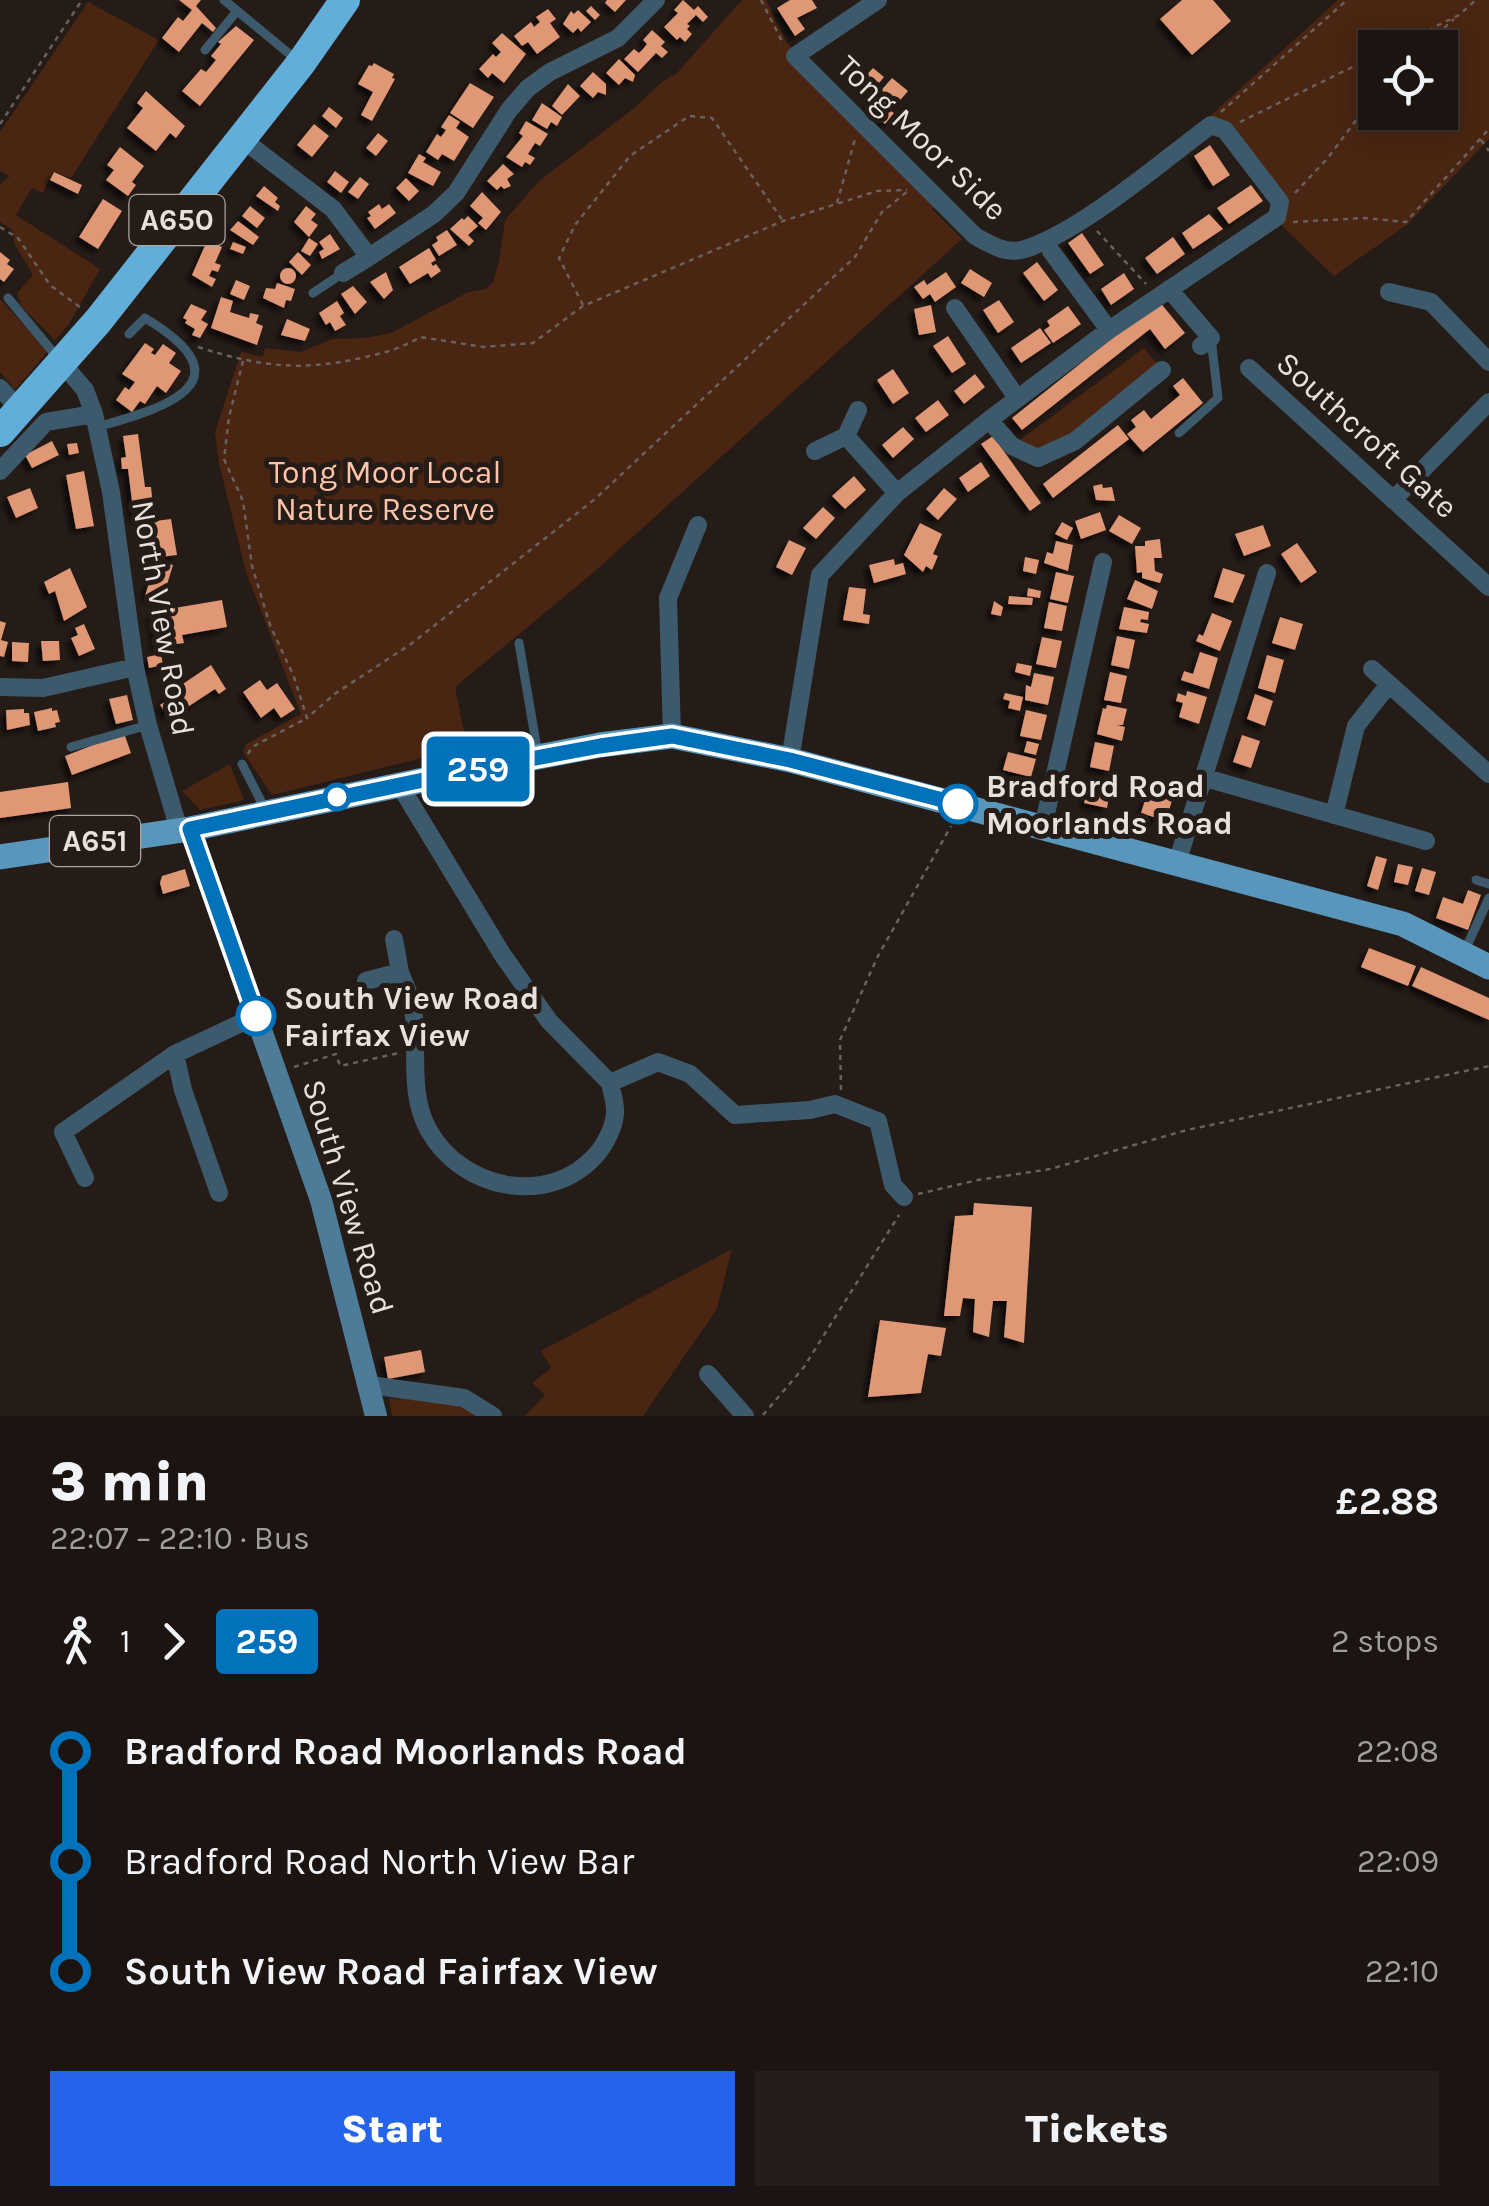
<!DOCTYPE html>
<meta charset="utf-8">
<style>
:root{--surface:#1c1411;--page:#251d1a;--text:#f1f3f6;--muted:#a09e9f;--line:#3a3331;--accent:#2563eb}
body{margin:0;font-family:Karla,sans-serif;background:var(--page);color:var(--text);height:100vh;display:flex;flex-direction:column;font-size:38px;white-space:nowrap}
*{box-sizing:border-box;margin:0}
p{font-size:32px;color:var(--muted)}
.icon{flex:none;width:55px;height:55px;fill:none;stroke:currentColor;stroke-width:2;stroke-linecap:round;stroke-linejoin:round}
.map{position:relative;height:1416px;overflow:hidden}
.drawer{display:flex;flex-direction:column;background:var(--surface);flex:1}
.drawer>*{flex:none}
.badge{padding:0 20px;border-radius:8px;font-size:35px;line-height:65px}
.tools{position:absolute;left:1358px;top:30px;display:grid;gap:20px}
.tools a{display:grid;place-items:center;width:100px;height:100px;border-radius:0px;background:var(--surface);box-shadow:0 5px 25px #0003,0 0 0 2px var(--line);font-size:50px}
.map>.badge{position:absolute;translate:-50% -50%;box-shadow:0 0 0 5px #fff}
.legs{display:flex;align-items:center;gap:15px;height:110px;padding:0 50px;font-size:32px}
.legs p{margin-inline-start:auto}
.headline{display:flex;align-items:center;justify-content:space-between;height:170px;padding:0 50px}
h1{font-size:55px;font-weight:800;line-height:75px}
.cta{display:flex;gap:20px;margin-top:auto;padding:20px 50px}
.cta a{flex:1;height:115px;border-radius:0px;background:var(--accent);color:#fff;font-size:40px;font-weight:800;line-height:115px;text-align:center}
.cta a+a{background:var(--page);color:var(--text)}
ul{padding:0 50px;list-style:none}
li{display:flex;align-items:center;gap:35px;height:110px;font-size:38px}
li i{display:grid;place-items:center;width:15px;height:100%;margin:0 12px;background:currentColor}
li i::after{content:'';width:25px;height:25px;margin:-12px;border:8px solid;border-radius:50%;background:var(--surface)}
li p{margin-inline-start:auto}
li:first-child i{background:linear-gradient(#0000 50%,currentColor 0)}
li:last-child i{background:linear-gradient(currentColor 50%,#0000 0)}
.map>svg:first-child{display:block}
.green{fill:#4a2511;fill-rule:evenodd}
.building{fill:#df9774;filter:url(#shadow)}
.lines{fill:none;stroke-linecap:round;stroke-linejoin:round}
.path{stroke:#6a615d;stroke-width:2.5;stroke-dasharray:5 5;stroke-linecap:butt}
.lane{stroke:#3d5a6c;stroke-width:9}
.street{stroke:#3d5a6c;stroke-width:18}
.secondary{stroke:#4d7c99;stroke-width:22}
.primary{stroke:#5896bb;stroke-width:25}
.highway{stroke:#62aedb;stroke-width:30}
.line-1-casing{stroke:#fff;stroke-width:22}
.line-1{stroke:#0072bc;stroke-width:15}
.stop-1-dot{fill:#fff;stroke:#0072bc;stroke-width:5}
.labels{text-anchor:middle;dominant-baseline:central;stroke-width:10;stroke-linejoin:round;paint-order:stroke}
.shield{fill:#251b17;stroke:#ada5a2;stroke-width:2.5}
.shield-label{font-size:30px;font-weight:bold;fill:#e7e0dd}
.street-label{font-size:32px;fill:#e7e0dd;stroke:#251b17}
.park-label{font-size:32px;fill:#ffc4a7;stroke:#251b17}
.stop-label{font-size:32px;font-weight:bold;fill:#e7e0dd;stroke:#251b17;text-anchor:start}
</style>
<div class="map">
<svg width="1489" height="1416" viewBox="0 0 1489 1416">
<defs>
<filter id="shadow"><feDropShadow dx="-5" dy="5" stdDeviation="2.5" flood-color="#0009"/></filter>
</defs>
<rect width="100%" height="100%" fill="#251b17"/>
<path class="green" d="M742,0H766L787,43L945,197L932,209L962,239L594,572L455,687L467,747L272,795L243,752L246,744L301,714L246,572L219,464L215,432L241,352L263,357L265,348L301,352L332,339L365,338L391,333L468,292L486,289L493,282L499,261L505,220L539,181L633,109L662,82L677,73Z
M1338,0H1489V139L1408,224L1334,276L1282,226L1286,205L1209,117ZM1375,48H1440V112H1375Z
M88,2L159,40L71,178L53,171L43,193L32,188L16,215L100,269L69,324L55,340L21,306L17,293L33,275L15,245L12,230L0,222V184L10,176L0,171V132Z
M0,299L48,351L15,390L0,372Z
M1144,348L1162,370L1038,458L1012,446Z
M230,764L244,800L200,810L182,791Z
M732,1249L717,1309L643,1416H525L545,1395L532,1383L551,1368L541,1351Z
M389,1398L462,1403L484,1416H392Z"/>
<path class="building" d="M179,0H201L196,6L216,28L213,32L202,23L179,52L162,38L178,17L183,21L192,10Z
M607,0H626L615,12L605,3Z
M683,0L694,10L698,6L708,17L703,22L696,15L687,24L690,26L687,29L692,34L685,42L680,37L677,40L664,27L678,13L674,10Z
M790,0H812L817,8L797,18L805,29L795,36L777,8Z
M1182,0H1213L1231,21L1192,55L1160,19Z
M591,6L600,15L595,20L586,11Z
M548,9L556,19L550,23L560,37L537,54L528,42L522,46L514,36L531,22L534,27L540,22L536,17Z
M578,10L591,22L581,32L578,28L573,33L563,24L571,11L574,14Z
M236,26L254,40L200,106L182,91L201,69L206,72L216,60L211,56L221,44L218,42Z
M652,30L665,42L661,46L668,52L662,58L656,53L638,72L624,59L634,49L639,53L643,49L647,44L643,40Z
M502,33L526,54L504,83L492,73L488,78L479,69L493,54L496,57L501,52L492,43Z
M619,59L635,75L633,82L625,78L619,85L606,73Z
M374,63L394,74L392,78L395,79L372,121L361,115L373,92L358,84L369,65L372,66Z
M873,68L884,77L875,88L864,78Z
M593,72L606,84V95L598,92L593,98L580,86Z
M892,78L908,91L891,111L894,113L885,124L866,108Z
M470,83L494,97L473,128L450,113Z
M568,84L580,96L562,115L552,106Z
M146,91L185,126L176,138L170,133L156,151L127,128L143,108L137,103Z
M542,103L562,117L557,126L551,122L547,129L532,120Z
M329,107L343,118L336,128L322,116Z
M449,115L460,122L456,128L469,137L454,161L442,154L438,160L426,152L437,134L441,137L446,130L441,127Z
M526,121L548,134L540,146L535,143L528,154L535,158L530,165L525,162L522,167L506,157L523,136L519,133Z
M314,124L329,136L312,157L297,145Z
M378,133L388,141L376,156L366,148Z
M1210,145L1230,175L1213,186L1194,156Z
M120,147L144,166L132,182L136,185L128,196L106,180L114,170L107,165Z
M419,154L426,158L423,162L441,172L433,186L408,173Z
M503,164L514,174L507,179L511,186L504,189L501,186L497,190L487,181Z
M335,171L349,182L341,193L327,182Z
M54,172L82,185L78,194L50,180Z
M360,177L369,184L358,199L348,192Z
M406,178L419,191L409,201L396,188Z
M1251,185L1263,201L1229,224L1217,208Z
M264,186L278,198L275,202L280,206L278,211L256,196Z
M482,192L501,212L486,230L478,223L483,218L470,206Z
M103,199L122,211L98,249L79,237Z
M379,204L382,209L389,204L396,213L375,229L367,218L371,216L368,212Z
M250,206L265,218L257,228L242,216Z
M306,206L316,214L311,220L318,225L309,237L294,222Z
M1209,214L1223,229L1193,249L1182,233Z
M468,216L478,226L468,235L474,241L469,246L450,229L462,218L464,220Z
M238,221L259,237L253,245L230,230Z
M447,230L457,245L439,256L432,245L438,241L436,237Z
M1082,233L1104,265L1090,274L1068,243Z
M330,234L340,249L322,259L319,252L324,249L319,242Z
M1173,237L1185,254L1157,274L1145,258Z
M309,238L318,244L310,256L301,251Z
M207,241L222,247L215,263L221,265L218,272L212,270L209,276L216,279L212,287L192,275Z
M233,242L246,247L243,254L230,249Z
M429,248L436,260L431,263L433,266L436,264L441,271L431,278L428,273L410,284L399,267Z
M0,252L10,260L7,264L14,269L4,282L0,279Z
M298,252L311,265L302,275L289,262Z
M1037,262L1058,290L1044,301L1023,273Z
M280 276a8 8 0 1 1 16 0a8 8 0 1 1-16 0Z
M970,269L992,283L984,297L961,283Z
M386,272L393,290L384,299L370,282Z
M946,272L956,287L935,302L930,294L923,299L914,287L924,280L927,285Z
M1124,273L1134,289L1111,305L1101,289Z
M236,280L250,286L244,300L230,294Z
M277,283L295,289L291,301L286,300L284,308L263,298L266,288L275,289Z
M353,286L367,302L355,314L341,294Z
M221,297L233,301L230,312L249,318L250,313L259,315L256,323L263,326L257,345L211,328Z
M999,300L1014,322L998,333L983,310Z
M337,301L344,313L340,316L346,325L335,331L330,322L326,325L319,313Z
M1159,301L1185,333L1165,349L1150,329L1022,430L1012,418Z
M191,304L207,311L201,320L208,324L200,338L192,335L195,329L185,323L187,320L183,318Z
M931,305L936,332L919,335L914,309Z
M1068,306L1081,324L1053,343L1044,330L1050,326L1047,321Z
M287,319L310,329L305,341L281,335Z
M1040,328L1051,343L1021,363L1011,348Z
M948,336L966,364L952,373L933,346Z
M145,343L154,349L151,353L155,355L163,344L176,353L169,363L181,371L166,393L157,386L145,404L140,401L132,412L116,400L125,387L129,390L135,382L122,374Z
M893,369L909,393L893,404L877,380Z
M975,374L985,387L964,404L954,391Z
M1183,378L1203,403L1143,452L1127,434L1136,427L1131,420L1144,410L1151,419L1180,395L1173,386Z
M938,400L949,415L926,432L915,418Z
M1118,425L1129,439L1053,498L1043,484Z
M903,427L914,439L893,458L882,445Z
M138,434L145,487H151L154,514L134,517L128,469H122L121,458L126,457L123,436Z
M993,436L1041,503L1030,511L981,444Z
M52,441L59,455L32,468L25,455Z
M77,443L79,453L69,455L67,444Z
M981,462L990,476L968,492L959,478Z
M84,471L94,526L76,529L66,475Z
M854,476L866,490L845,509L832,496Z
M1102,484L1103,488L1112,487L1115,501L1096,500L1093,486Z
M30,488L38,508L16,518L7,497Z
M944,488L957,499L938,520L926,509Z
M823,507L835,518L816,539L803,528Z
M1100,512L1106,530L1081,539L1075,521Z
M1119,515L1141,528L1132,544L1109,531Z
M171,519L177,555L152,558L147,522Z
M1062,522L1073,528L1067,540L1055,534Z
M920,523L942,534L933,554L938,556L932,570L926,566L923,572L904,555Z
M1263,525L1271,546L1244,556L1235,534Z
M1160,539L1162,558H1154L1155,571L1163,574L1160,583L1142,578V572L1137,573L1135,546H1145V541Z
M789,540L806,548L792,575L776,567Z
M1056,541L1073,545L1068,571L1044,563L1047,552L1053,554Z
M1297,543L1317,572L1301,583L1281,554Z
M1025,557L1039,560L1036,574L1023,571Z
M894,559L895,565L903,563L906,574L874,583L869,565Z
M156,560L173,565L162,601L145,596Z
M70,568L87,607L64,621L55,591L49,594L44,582Z
M1223,568L1245,575L1233,603L1214,597Z
M1056,572L1074,576L1068,603L1050,599Z
M1135,580L1158,591L1152,609L1127,599Z
M849,587L866,589L863,614L870,615L869,624L843,620Z
M1028,588L1041,591L1040,598L1027,596Z
M1009,596L1033,598L1032,605L1008,604Z
M222,600L227,627L182,635L184,643L157,647L151,612Z
M994,601L1003,607L1001,616L991,614Z
M1049,602L1067,606L1062,631L1044,628Z
M1124,607L1149,612L1148,620L1141,619L1140,622L1149,624L1147,633L1119,629Z
M1212,613L1232,621L1220,651L1196,641L1199,634L1203,636Z
M1280,617L1303,624L1295,650L1272,643Z
M0,621L6,623L1,640L8,642L4,657L0,656Z
M84,624L95,649L79,656L71,638L78,635L75,628Z
M1117,636L1135,640L1129,669L1111,665Z
M1042,637L1062,641L1056,668L1036,664Z
M41,641H59L60,660L43,661Z
M12,642L29,643L28,662L12,661Z
M1200,652L1218,658L1209,689L1181,680L1184,671L1193,674Z
M161,654L163,665L149,668L147,657Z
M1267,655L1284,660L1275,693L1258,688Z
M1017,663L1032,666L1030,676L1015,672Z
M211,665L226,689L219,694L215,689L177,714L174,711L167,715L160,705L168,700L165,696Z
M1110,672L1127,676L1121,703L1104,700Z
M1034,673L1054,677L1048,705L1025,700L1026,685L1031,687Z
M260,680L267,690L277,683L295,709L281,718L274,708L261,718L243,692Z
M1187,691L1207,697L1199,724L1179,717L1183,703L1176,701L1178,693L1186,696Z
M1005,693L1023,697L1020,711L1008,708L1010,701L1003,699Z
M1255,694L1273,701L1265,726L1247,719Z
M127,695L133,720L116,724L109,699Z
M1107,705L1127,709L1123,725H1117L1125,727L1122,741L1097,734L1103,708L1106,709Z
M52,708V711L57,710L60,722L55,723L56,727L38,731L34,712Z
M24,709V713H29L30,725L7,730L6,710Z
M1026,710L1047,715L1041,740L1020,736Z
M124,733L131,753L72,775L65,756Z
M1242,735L1260,741L1251,768L1233,762Z
M1027,741L1039,744L1036,755L1024,752Z
M1095,742L1114,746L1109,771L1090,767Z
M1008,752L1036,759L1031,777L1003,770Z
M1097,778L1112,781L1107,808L1084,803L1087,788L1094,790Z
M68,782L71,808L0,818V792Z
M1159,784L1175,790L1166,821L1141,813L1146,797L1153,800Z
M1376,856L1387,859L1378,890L1367,886Z
M1398,864L1413,867L1408,885L1394,882Z
M1422,868L1436,872L1429,895L1415,891Z
M185,869L190,886L163,894L160,883L162,876Z
M1468,890L1481,895L1468,930L1436,918L1443,897L1463,904Z
M1369,948L1416,966L1408,986L1361,967Z
M1421,967L1489,998V1020L1412,986Z
M974,1203L1032,1207L1024,1343L1004,1337L1007,1301H993L989,1337L973,1332L975,1299L963,1298L960,1316H944L955,1216L973,1215Z
M880,1320L946,1328L941,1356L928,1354L921,1393L868,1397Z
M421,1350L425,1372L388,1379L384,1357Z"/>
<g class="lines">
<path class="path" d="M761,0L783,43
M1392,48L1459,15L1476,0
M1422,48L1454,19
M1221,112L1347,0
M1240,122L1375,56
M0,124L82,0
M1481,140L1489,151
M1295,193L1327,159L1375,95
M837,203L855,139
M1293,222L1364,218L1406,222L1489,129
M0,227L18,238L50,285L81,308
M1097,231L1146,284
M583,305L559,258L575,225L630,156L689,116L712,118L783,221
M198,347C258,366 299,372 361,358C383,353 401,349 420,337L484,347L533,343L583,306L783,221L877,191L907,190
M243,361L229,417L224,459L243,501L252,566L270,625L294,677L307,718L336,693L411,644L595,499L855,257L882,212L908,191
M248,754L252,747L307,718
M294,1067L336,1054L340,1066L399,1053
M841,1090L840,1040L878,956L951,826
M918,1194L978,1180L1050,1169L1187,1130L1489,1066
M763,1415L804,1367L899,1215"/>
<path class="lane" d="M224,0L298,61
M205,50L237,11
M313,293L343,273
M8,298L57,357
M97,427C167,408 250,381 145,318L129,334
M1179,433L1218,398L1211,338
M519,643L538,755
M71,747L148,725
M242,764L266,811
M1476,880L1489,884
M1465,950L1489,898"/>
<path class="street" d="M242,139L333,209L369,257L434,214L456,193L509,110L528,88L550,72L618,38L656,0
M1051,251L1109,330
M343,273L369,257
M1169,289L1211,338L1201,346
M1389,292L1431,302L1489,362
M955,308L1017,398
M62,363L85,390L94,414L111,492L135,667L148,725L179,830
M1249,368L1489,587
M0,388L21,411
M989,420L1012,446L1038,458L1075,441L1162,370
M846,436L858,410
M815,451L846,436L897,493
M0,471L46,422L94,414
M1393,500L1489,402
M1372,669L1389,684
M0,687L43,688L135,667
M672,736L668,598L698,525
M790,760L820,575L897,493L989,420L1109,330L1277,217L1280,202L1225,130L1211,125C1161,162 1083,230 1025,249C1007,255 991,245 975,236L795,56L878,0
M1202,777L1426,841
M399,784L502,954L549,1021L610,1083L658,1062L690,1074L735,1115L810,1110L835,1104L878,1121L893,1185L904,1197
M1334,815L1356,726L1389,684L1489,774
M1043,827L1103,562
M1177,863L1267,573
M394,939L400,972
M366,981L400,972C404,983 411,996 413,1008C419,1048 408,1092 428,1129C461,1190 549,1208 596,1155C605,1145 614,1127 615,1114C616,1104 612,1093 610,1083
M175,1054L183,1090L219,1193
M85,1178L63,1132L175,1054L256,1016
M708,1374L745,1416
M370,1385L464,1398L493,1416"/>
<path class="secondary" d="M190,829L321,1200L376,1416"/>
<path class="primary" d="M0,857L190,829L476,769L600,745L672,736L790,760L1403,924L1489,967"/>
<path class="highway" d="M0,432L98,321L301,63L345,0"/>
</g>
<g class="lines">
<defs>
<path id="line-1" d="M256,1016L190,829L476,769L600,746L672,736L790,760L958,804"/>
</defs>
<use href="#line-1" class="line-1-casing"/>
<use href="#line-1" class="line-1"/>
</g>
<g class="stop-1-dot">
<circle cx="337" cy="797" r="12"/>
<circle cx="958" cy="804" r="18"/>
<circle cx="256" cy="1016" r="18"/>
</g>
<g class="labels">
<g class="shield">
<rect x="129.5" y="195" width="95" height="50" rx="8"/>
<rect x="50" y="816" width="90" height="50" rx="8"/>
</g>
<g class="shield-label">
<text x="177" y="220">A650</text>
<text x="95" y="841">A651</text>
</g>
<g class="street-label">
<text transform="translate(922 138) rotate(44)">Tong Moor Side</text>
<text transform="translate(1367 435) rotate(42)">Southcroft Gate</text>
<text transform="translate(163 618) rotate(80)">North View Road</text>
<text transform="translate(348 1197) rotate(73)">South View Road</text>
</g>
<g class="park-label">
<text x="385" y="472">Tong Moor Local<tspan x="385" dy="37">Nature Reserve</tspan></text>
</g>
<g class="stop-label">
<text x="986" y="786">Bradford Road<tspan x="986" dy="37">Moorlands Road</tspan></text>
<text x="284" y="998">South View Road<tspan x="284" dy="37">Fairfax View</tspan></text>
</g>
</g>
</svg>
<div class="tools">
<a><svg class="icon" aria-label="locate" viewBox="0 0 24 24"><circle cx="12" cy="12" r="6"/><path d="M12 2v4M12 18v4M2 12h4M18 12h4"/></svg></a>
</div>
<b class="badge" style="left:478px;top:769px;background:#0072bc;color:#fff">259</b>
</div>
<section class="drawer">
<div class="headline"><div><h1>3 min</h1><p>22:07 – 22:10 · Bus</p></div><b>£2.88</b></div>
<div class="legs"><svg class="icon" aria-label="walk" viewBox="0 0 24 24"><circle cx="13" cy="4" r="2"/><path d="M13 8l-2 6 4 7M11 14l-3 7M7 12l3-4h3l4 4"/></svg>1<svg class="icon" aria-label="forward" viewBox="0 0 24 24"><path d="M9 5l7 7-7 7"/></svg><b class="badge" style="background:#0072bc;color:#fff">259</b><p>2 stops</p></div>
<ul>
<li><i style="color:#0072bc"></i><b>Bradford Road Moorlands Road</b><p>22:08</p></li>
<li><i style="color:#0072bc"></i><span>Bradford Road North View Bar</span><p>22:09</p></li>
<li><i style="color:#0072bc"></i><b>South View Road Fairfax View</b><p>22:10</p></li>
</ul>
<div class="cta"><a>Start</a><a>Tickets</a></div>
</section>
